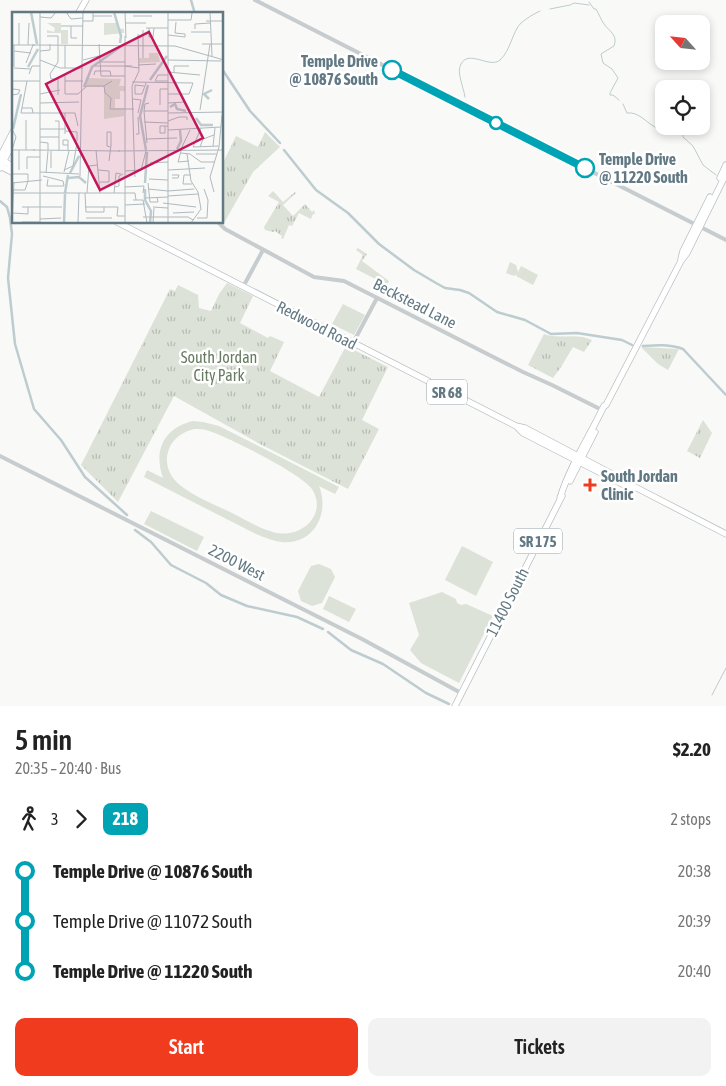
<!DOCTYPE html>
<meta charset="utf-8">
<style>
:root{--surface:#fff;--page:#f2f2f2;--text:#222;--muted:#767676;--accent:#f13b1f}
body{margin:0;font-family:"Asap Condensed",sans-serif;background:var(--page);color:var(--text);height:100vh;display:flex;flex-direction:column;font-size:19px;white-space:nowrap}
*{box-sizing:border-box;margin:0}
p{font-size:16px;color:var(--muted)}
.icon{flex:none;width:28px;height:28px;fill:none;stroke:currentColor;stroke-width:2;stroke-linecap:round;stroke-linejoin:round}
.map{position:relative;height:706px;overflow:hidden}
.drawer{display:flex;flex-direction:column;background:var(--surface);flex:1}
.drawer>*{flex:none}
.badge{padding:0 10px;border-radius:8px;font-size:18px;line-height:32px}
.needle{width:32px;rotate:297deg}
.tools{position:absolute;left:655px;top:15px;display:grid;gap:10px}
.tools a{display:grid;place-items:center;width:55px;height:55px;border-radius:10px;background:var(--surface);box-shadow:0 2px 8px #0003;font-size:25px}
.map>.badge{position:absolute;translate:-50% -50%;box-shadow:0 0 0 2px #fff}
.legs{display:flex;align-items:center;gap:8px;height:55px;padding:0 15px;font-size:16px}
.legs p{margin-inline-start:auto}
.summary{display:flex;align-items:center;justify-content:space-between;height:85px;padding:0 15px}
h1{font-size:28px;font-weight:600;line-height:38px}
.primary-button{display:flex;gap:10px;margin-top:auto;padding:10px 15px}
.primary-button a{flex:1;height:58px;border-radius:10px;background:var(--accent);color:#fff;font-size:20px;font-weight:600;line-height:58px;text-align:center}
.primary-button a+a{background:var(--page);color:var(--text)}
ul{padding:0 15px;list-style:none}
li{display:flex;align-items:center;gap:18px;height:50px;font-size:19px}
li i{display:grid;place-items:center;width:8px;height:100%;margin:0 6px;background:currentColor}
li i::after{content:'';width:12px;height:12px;margin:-6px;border:4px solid;border-radius:50%;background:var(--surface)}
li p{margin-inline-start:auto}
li:first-child i{background:linear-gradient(#0000 50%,currentColor 0)}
li:last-child i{background:linear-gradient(currentColor 50%,#0000 0)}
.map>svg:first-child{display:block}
.grass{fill:#dce2d7;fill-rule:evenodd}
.park{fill:url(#park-tufts)}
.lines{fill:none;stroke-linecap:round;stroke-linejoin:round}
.stream{stroke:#bdcccf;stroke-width:1}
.canal{stroke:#bdcccf;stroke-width:2.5}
.primary-casing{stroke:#babfc2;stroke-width:7}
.tertiary{stroke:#c7cccf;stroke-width:4}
.primary{stroke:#fff;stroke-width:5.5}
.line-1-casing{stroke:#fff;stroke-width:11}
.line-1{stroke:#00a3b4;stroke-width:8}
.stop-1-dot{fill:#fff;stroke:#00a3b4;stroke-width:2.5}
.poi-dot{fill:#f13b1f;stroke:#fff;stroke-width:2}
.labels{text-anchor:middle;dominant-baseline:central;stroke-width:5;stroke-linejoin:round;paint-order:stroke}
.shield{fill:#fff;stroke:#91a1a9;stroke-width:1}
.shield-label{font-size:15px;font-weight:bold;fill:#627984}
.stop-label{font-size:16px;font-weight:bold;fill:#627984;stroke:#fff;text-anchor:end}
.street-label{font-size:16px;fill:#627984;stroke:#fff}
.park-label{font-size:16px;fill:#687b61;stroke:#fff}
.poi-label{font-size:16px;font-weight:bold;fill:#627984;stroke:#fff;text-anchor:start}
.inset-river{fill:none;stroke:#bdcccf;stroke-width:2.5}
.inset-road{fill:none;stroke:#afbabf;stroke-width:1}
.view{fill:#c2185b;fill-opacity:0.15;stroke:#c2185b;stroke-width:2.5}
.inset-edge{fill:none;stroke:#627984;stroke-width:2.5}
</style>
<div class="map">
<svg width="726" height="706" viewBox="0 0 726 706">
<defs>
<pattern id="park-tufts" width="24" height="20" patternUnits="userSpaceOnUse" patternTransform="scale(1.25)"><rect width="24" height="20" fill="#dce2d7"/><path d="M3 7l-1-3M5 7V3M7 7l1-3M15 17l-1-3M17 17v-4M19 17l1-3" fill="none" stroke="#b6bcb4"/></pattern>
</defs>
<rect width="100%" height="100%" fill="#f9f9f7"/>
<path class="grass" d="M510,262L516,265L518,272L521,266L538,275L533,285L516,276L517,274L514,276L506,273Z
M343,304L365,315L354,335L332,324Z
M193,421L203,422L219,426L339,487L335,494L319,486C330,513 314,545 282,542C272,541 264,537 256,534L144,477L147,470L163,478C153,450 164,428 193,421ZM194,429C199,429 204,429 209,431C228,437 302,474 312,489C329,516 298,542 270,531C257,527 244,519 232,513C214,504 186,494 173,478C167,470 165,459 169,449C173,438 183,432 194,429Z
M151,511L204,537L197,551L144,524Z
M462,546L493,562L476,596L445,580Z
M319,564L331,569L335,577L322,603L312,606L301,601L298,591L311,566Z
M442,592L456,599L457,603L461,605L466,604L493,616L459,683L421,663L410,650L419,635L409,603Z
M329,596L356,609L349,622L323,609Z"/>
<path class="park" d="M265,132L280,147L253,172L224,223H222L223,163L236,136L258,147Z
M273,191L283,202L295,192L296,193L283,205L293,216L305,204L312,212L314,210L315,214H313L311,219L299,213L292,226L289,225L283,239L281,238L282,236L275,231L273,232L265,230L264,227L279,202L268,196Z
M358,248L367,254L362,261L389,281L387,285L356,269L363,255L356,250Z
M227,283L253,296L240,323L268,338L270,336L284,342L270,371L319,397L346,346L388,367L362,420L379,429L348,489L260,444L174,396L118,502L81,465L170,289L175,291L178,285L198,295L199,308L211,311L219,294Z
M544,334C560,340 576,332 592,340L584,352L573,347L561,367L553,378L528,365Z
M641,347L679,349L668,370L658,364Z
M703,420L712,433L700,458L687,451Z"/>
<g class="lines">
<path class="stream" d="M589,2L594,9H596C599,14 601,20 604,24C610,32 618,35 614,46L601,54L603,63L612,69L618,78L610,93V95H613L619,100
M550,9L570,5L574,3L589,5
M465,97C464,88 456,72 461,64C469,49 490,69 500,60C511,50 512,32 521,23C526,19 533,14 540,11
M623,104L627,113C640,111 648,126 660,129L664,126
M680,126L686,130L683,133V137L693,146L703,165L716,175
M712,695L726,668"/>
<path class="canal" d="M191,0L195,14
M222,69L250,111L280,143
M284,150L316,190L348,213L379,244L414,270L436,283L445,288L460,290L469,293L497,312L525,320L551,334L577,333L622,340L632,345
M0,201L7,207L10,218L12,234L8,278L15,344L34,409L61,440L85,477L127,515
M643,346C657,345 670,344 683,349L726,395
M135,530L151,542L171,565L206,583L221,595L247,606L297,617L323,629
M328,632L351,650L383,664L426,693L449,704"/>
<defs>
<path id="primary" d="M78,14L86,0
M0,157L14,130
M0,159L14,167
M0,166L14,173
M0,168L14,141
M720,178L726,165
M117,222L516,426L525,428L631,484L635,487L726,534
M681,259L683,251L710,197
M518,428L523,433L630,488L635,487
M570,481L595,432
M560,498C570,466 589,437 604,406L606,405L681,261L687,253L726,174
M455,706L562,496"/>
</defs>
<use href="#primary" class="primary-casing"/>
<path class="tertiary" d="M255,0L726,240
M218,222L225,229L314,277L344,281L523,372L552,385L602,410
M243,287L263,250
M353,343L377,298
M0,456L362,639L461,693"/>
<use href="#primary" class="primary"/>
</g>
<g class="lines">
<defs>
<path id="line-1" d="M392,70L585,168"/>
</defs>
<use href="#line-1" class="line-1-casing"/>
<use href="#line-1" class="line-1"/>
</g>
<g class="stop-1-dot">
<circle cx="392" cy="70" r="9"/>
<circle cx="496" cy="123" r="6"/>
<circle cx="585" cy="168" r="9"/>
</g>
<path class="poi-dot" d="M587.5 477.5h5v5h5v5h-5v5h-5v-5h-5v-5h5z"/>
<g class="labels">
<g class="shield">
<rect x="427" y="379.5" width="40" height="25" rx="4"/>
<rect x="514" y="528.5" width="48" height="25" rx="4"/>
</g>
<g class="shield-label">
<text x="447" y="392">SR 68</text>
<text x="538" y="541">SR 175</text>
</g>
<g class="stop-label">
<text x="378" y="61">Temple Drive<tspan x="378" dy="18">@ 10876 South</tspan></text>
<text x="599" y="159" text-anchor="start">Temple Drive<tspan x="599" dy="18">@ 11220 South</tspan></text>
</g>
<g class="street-label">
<text transform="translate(415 303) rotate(27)">Beckstead Lane</text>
<text transform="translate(317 325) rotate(27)">Redwood Road</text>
<text transform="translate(237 562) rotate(27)">2200 West</text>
<text transform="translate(507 602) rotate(-63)">11400 South</text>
</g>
<g class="park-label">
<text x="219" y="357">South Jordan<tspan x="219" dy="18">City Park</tspan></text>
</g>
<g class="poi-label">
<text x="601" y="476">South Jordan<tspan x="601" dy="18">Clinic</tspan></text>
</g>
</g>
<g transform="translate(12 12)">
<rect width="211" height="211" fill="#f9f9f7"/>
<path d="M35,11H49V18H56V32H49V21H35V18L42,20L43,16ZM137,41H146L148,50L127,51V46H137Z" fill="#dce2d7"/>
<path d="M92,11H105L106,16L112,17V21L92,23ZM75,66L109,67L107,74H113V79H108V87H103V96H112V104L92,107V75H73Z" fill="#dce2d7"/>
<path class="inset-river" d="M19,0L25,32M102,0L109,24L108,31M16,55L26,37M138,68L155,44M72,75L80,55L108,35M197,87L192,82L200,78M158,95L163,92L165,97L174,99M184,106L189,113H201M1,117L9,82M165,137L169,129L168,118M134,138L128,104L136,73M58,161L67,144M56,166L67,165L74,171M133,171L135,140M133,177V188L139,199L138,211M53,181L56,163M52,211L53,182"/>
<path class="inset-road" d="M28,0V139M54,0L59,7L71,6M113,0L114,26M198,0L200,44M81,4H100M121,4H140M28,5L39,6L44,0M156,8H179L180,1M71,9H81V0M194,9H212M7,11V33M113,11H134M49,14H71M59,14V26H65M134,16H156M137,16V25H141L142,16M183,17V12L198,11M179,20H198M156,23L173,25V22L163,21L164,10M35,24H46V50L38,62M87,32L89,64H113M190,32H212M0,33H23M16,33L17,11M20,33L163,34L212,48M53,33V56M2,39L19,41M28,39L38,38V32M131,46V18M28,48L48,56H71M71,48L87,44M156,48L209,49M89,50H113M14,51L21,33M126,53L144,52M83,54H113M120,54H113L127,56M2,55V33M2,56L19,57M156,60L188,63M162,60V54H177M17,62L20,54H28M38,62L39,67H46V83M53,63V82H66L75,74H92M82,63L83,59H98L99,64M0,69H28M15,69L9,101H63L66,114M53,69H71M100,69L92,74L93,81L99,86L98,97H122M156,69H143L146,63H156M120,70L181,71L177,82M132,74L123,73V82H130L134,71M28,82L48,78M156,82H177M0,83L6,82L8,78L1,77M121,87L129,88L126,101M28,91L67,90M156,91L174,90M148,93V77H156M10,96H20L21,101M188,98L198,32M132,99H156M156,101L212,100M14,108V138M43,109H47V139M156,109L167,105H175V108M132,110L156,111M153,114V121H148V114H156M189,116L181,135L207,134M0,117L4,125L0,138M28,117H54M156,118L209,115M53,119L65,120V129M53,122V101M124,122H127L126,105M28,125H47M134,127L165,126M28,130L36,131V138M135,131L132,99L133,92L137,91M56,133H51V128H56V139M201,134L203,116M188,135L191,127L202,123M169,137L178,118M0,138H23M7,138V158M21,138L108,139M28,138V211M84,138L88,181M122,138L120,74L127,59L126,22M106,139L212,138M122,139L123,165M169,139L166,150L177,149M169,141L178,142L189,150H203M175,142L179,169L186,180L189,197L179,211M184,142H205M97,149L99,133V120H95V134L98,135M138,151L156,150M39,156V139M15,157V145H28M52,158L61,154L65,131M86,158L97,159V170H88M156,158L193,156M113,159L129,158L134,139M28,160L67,162M52,160L57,139M34,161L36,139M0,162H16V169L13,178H0M179,163H172L171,172H180M31,164L51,169L52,174M68,164L71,0M160,166H166L167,163H160M36,167L35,174H52M137,167L156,168M0,171L30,168M136,171L138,190H146L145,185M103,175L107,174V164L111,162M113,175L132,174L131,181M136,177L156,179M156,179L182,177M202,180L198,165L207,135L210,103M0,181H113M73,181L74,200H92V195M75,181L77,154L85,153M102,181L104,161L109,162M113,181H123L124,188M156,184L186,182M133,186L156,185M121,188H131L135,211M151,191L184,195M113,193L133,192M10,195H50M73,195H106L105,204H113M141,195L156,196M1,201L16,202V195M161,201L182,200M131,205H176L181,208M74,206H100M185,206H195L196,188L192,177M28,207L49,206M10,210H28M0,211L2,170M66,211L67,181M113,211V24M141,211L142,196M156,211V0"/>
<path class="view" d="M137,20L191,126L88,178L34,72Z"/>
<rect width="211" height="211" class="inset-edge"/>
</g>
</svg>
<div class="tools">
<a><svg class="needle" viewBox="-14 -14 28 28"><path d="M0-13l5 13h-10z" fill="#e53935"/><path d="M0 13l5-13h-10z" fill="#767676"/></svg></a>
<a><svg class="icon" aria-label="locate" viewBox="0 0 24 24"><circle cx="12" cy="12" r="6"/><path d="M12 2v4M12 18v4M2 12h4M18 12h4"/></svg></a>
</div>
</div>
<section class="drawer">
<div class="summary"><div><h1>5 min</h1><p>20:35 – 20:40 · Bus</p></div><b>$2.20</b></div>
<div class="legs"><svg class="icon" aria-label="walk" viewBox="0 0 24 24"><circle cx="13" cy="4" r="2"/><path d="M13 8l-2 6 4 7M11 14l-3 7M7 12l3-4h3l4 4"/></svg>3<svg class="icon" aria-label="forward" viewBox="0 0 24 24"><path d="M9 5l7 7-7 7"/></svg><b class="badge" style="background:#00a3b4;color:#fff">218</b><p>2 stops</p></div>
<ul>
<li><i style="color:#00a3b4"></i><b>Temple Drive @ 10876 South</b><p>20:38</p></li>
<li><i style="color:#00a3b4"></i><span>Temple Drive @ 11072 South</span><p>20:39</p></li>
<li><i style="color:#00a3b4"></i><b>Temple Drive @ 11220 South</b><p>20:40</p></li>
</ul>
<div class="primary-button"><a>Start</a><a>Tickets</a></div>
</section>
